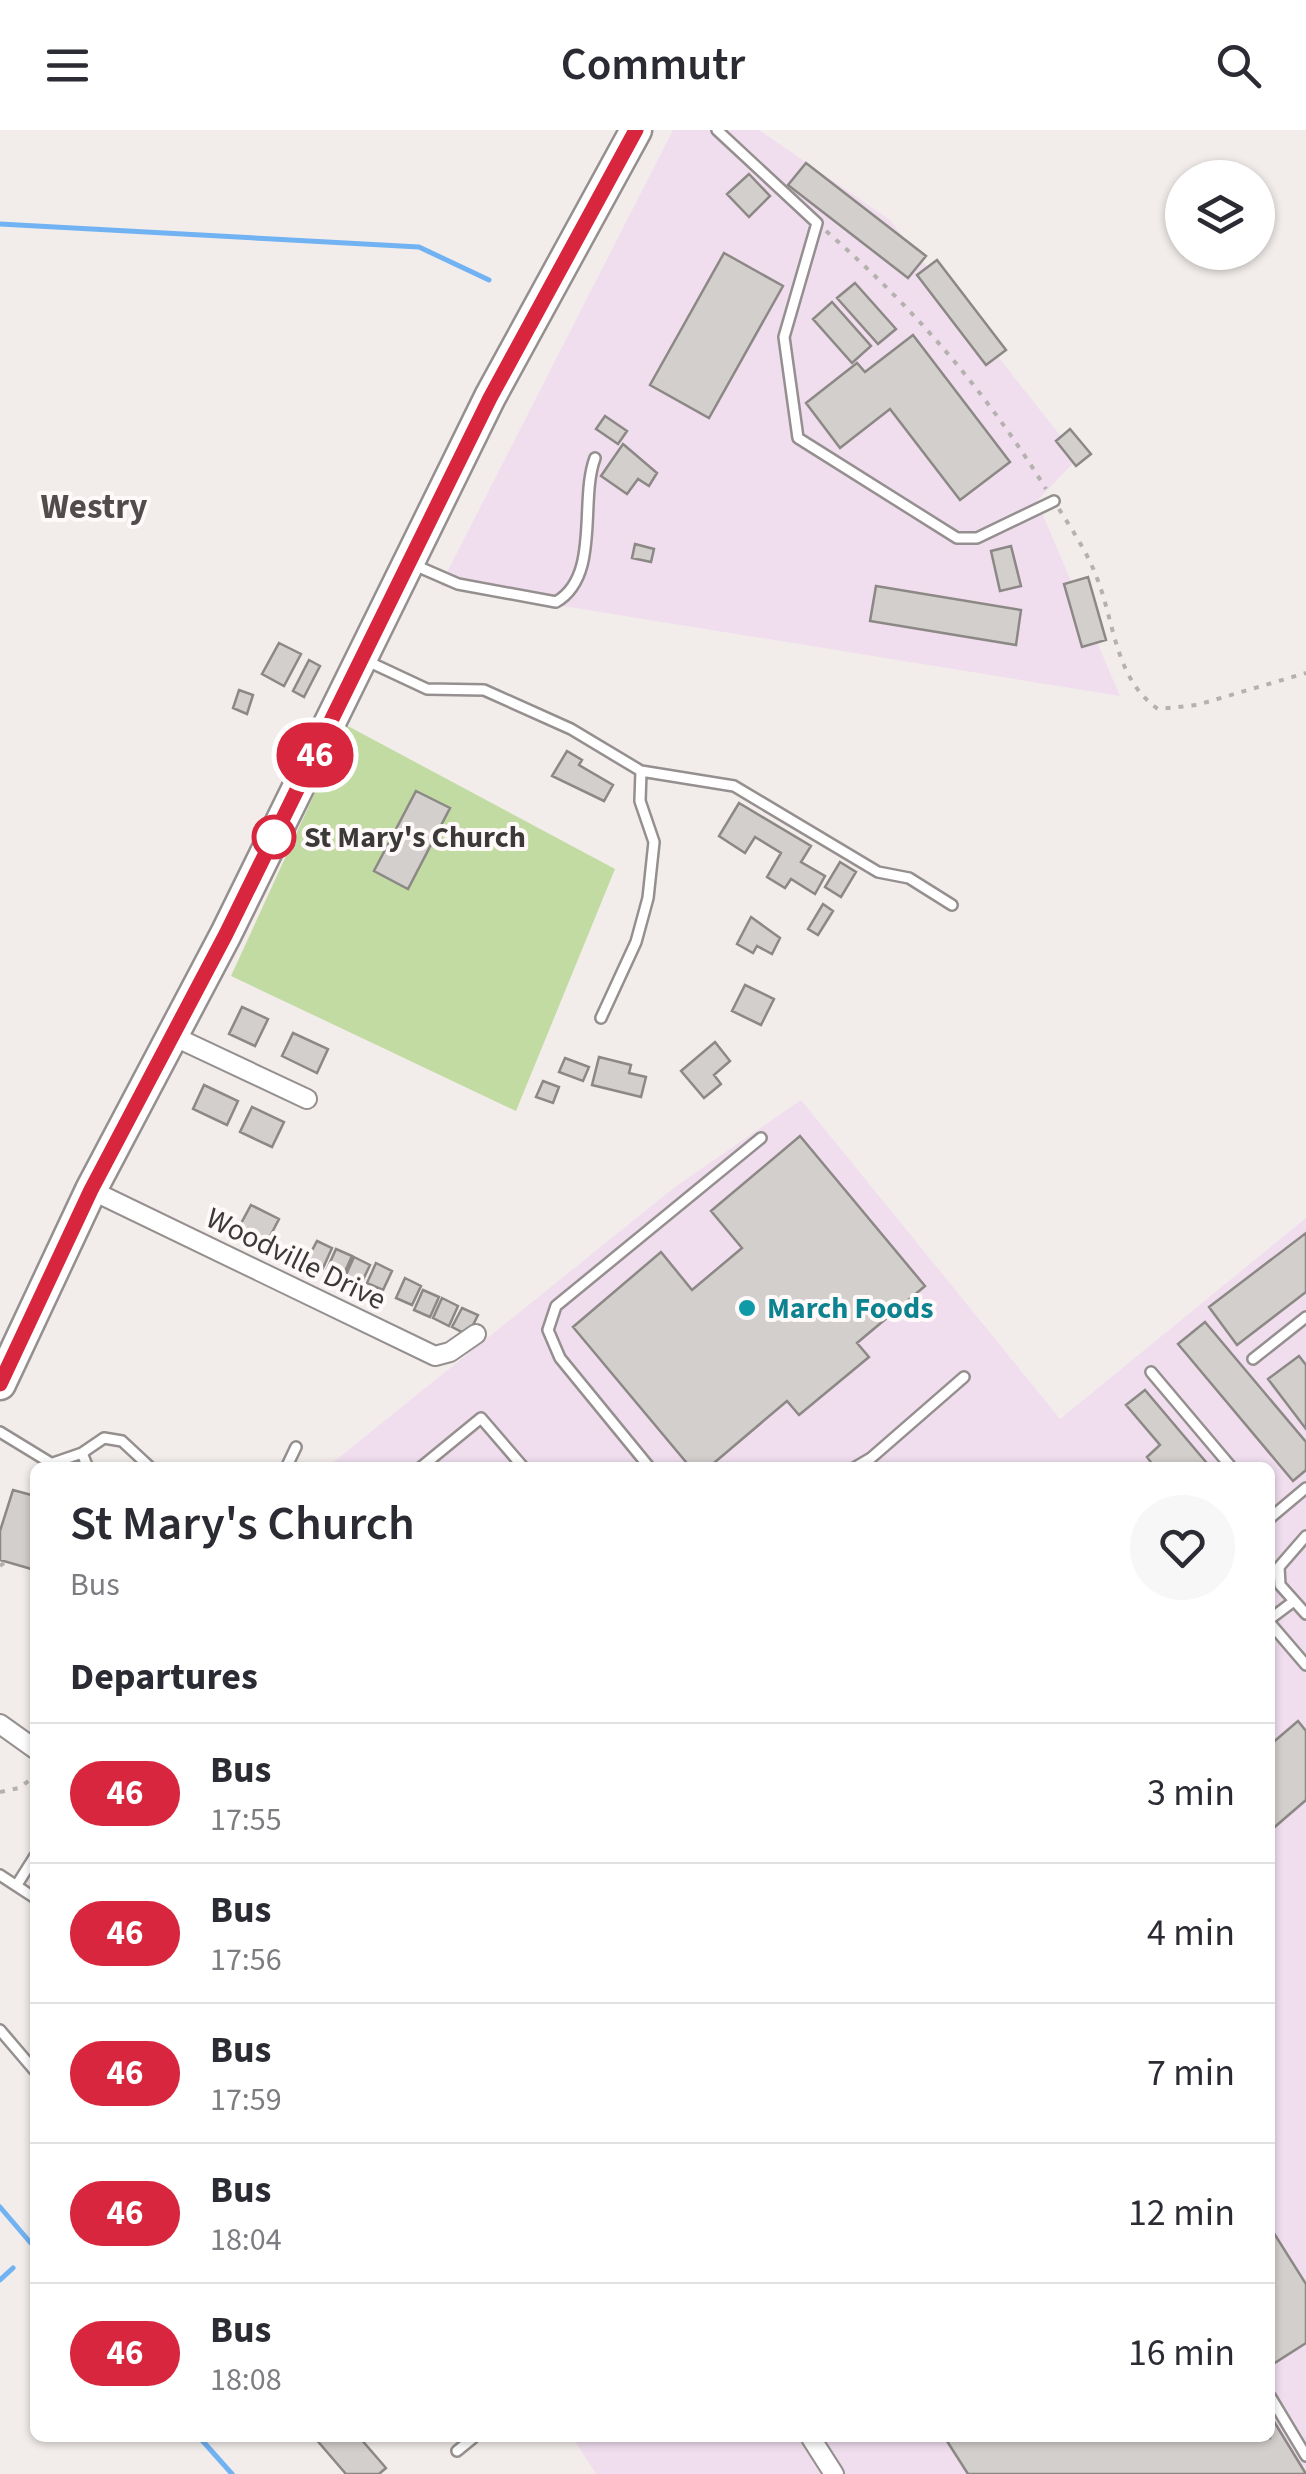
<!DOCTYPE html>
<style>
:root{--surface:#fff;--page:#f7f7f7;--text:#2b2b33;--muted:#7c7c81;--line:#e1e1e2}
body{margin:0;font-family:"Source Sans 3",sans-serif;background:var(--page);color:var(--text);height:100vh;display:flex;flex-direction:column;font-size:38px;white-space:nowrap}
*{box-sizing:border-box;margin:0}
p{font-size:32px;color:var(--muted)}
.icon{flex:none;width:55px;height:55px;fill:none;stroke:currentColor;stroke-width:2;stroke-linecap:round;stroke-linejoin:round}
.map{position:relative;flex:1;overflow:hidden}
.side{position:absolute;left:30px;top:1332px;width:1245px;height:980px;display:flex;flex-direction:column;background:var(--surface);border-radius:15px;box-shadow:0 2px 8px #0004}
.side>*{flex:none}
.badge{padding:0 20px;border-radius:32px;font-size:35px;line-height:65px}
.tools{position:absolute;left:1165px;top:30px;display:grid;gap:20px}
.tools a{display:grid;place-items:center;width:110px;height:110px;border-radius:50%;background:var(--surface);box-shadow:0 2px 8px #0004;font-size:50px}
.map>.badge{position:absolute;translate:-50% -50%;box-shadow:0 0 0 5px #fff}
h2{padding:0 40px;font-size:38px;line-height:90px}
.round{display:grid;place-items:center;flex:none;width:105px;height:105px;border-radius:52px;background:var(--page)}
.headline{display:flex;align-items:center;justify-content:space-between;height:170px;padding:0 40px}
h1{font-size:48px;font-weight:600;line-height:75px}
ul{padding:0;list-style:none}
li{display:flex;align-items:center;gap:30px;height:140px;padding:0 40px;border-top:2px solid var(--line)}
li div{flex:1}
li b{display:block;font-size:38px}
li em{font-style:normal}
li .badge{min-width:110px;font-weight:700;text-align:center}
header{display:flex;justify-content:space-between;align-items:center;height:130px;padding:0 40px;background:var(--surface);font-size:45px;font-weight:600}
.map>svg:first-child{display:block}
.industrial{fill:#f0deee}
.green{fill:#c2dba2}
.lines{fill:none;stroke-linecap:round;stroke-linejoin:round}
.stream{stroke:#71b2f3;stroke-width:5}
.building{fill:#d3cfcc;stroke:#8c8885;stroke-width:2.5}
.service-casing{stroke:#95908f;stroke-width:14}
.minor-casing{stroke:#95908f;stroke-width:22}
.trunk-casing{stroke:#95908f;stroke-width:35}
.path{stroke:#b5b1af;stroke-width:4;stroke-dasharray:5 8;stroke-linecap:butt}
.service{stroke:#fff;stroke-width:9}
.minor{stroke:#fff;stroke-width:18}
.trunk{stroke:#fff;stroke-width:30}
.line-casing{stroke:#fff;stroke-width:22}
.line{stroke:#d7263d;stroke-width:15}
.stop-dot{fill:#fff;stroke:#d7263d;stroke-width:5}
.culture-dot{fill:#0f9aa8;stroke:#fffaf9;stroke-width:4}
.labels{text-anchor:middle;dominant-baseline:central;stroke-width:8;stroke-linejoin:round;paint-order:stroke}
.stop-label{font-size:30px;font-weight:bold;fill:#3c3a39;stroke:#fffaf9;text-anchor:start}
.street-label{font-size:30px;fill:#3c3a39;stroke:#fffaf9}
.culture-label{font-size:30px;font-weight:bold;fill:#0d838f;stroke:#fffaf9;text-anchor:start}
.quarter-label{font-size:35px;font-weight:bold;fill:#524d4c;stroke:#fffaf9}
</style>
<header><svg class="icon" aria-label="menu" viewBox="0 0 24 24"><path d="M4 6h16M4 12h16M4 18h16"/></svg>Commutr<svg class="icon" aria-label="search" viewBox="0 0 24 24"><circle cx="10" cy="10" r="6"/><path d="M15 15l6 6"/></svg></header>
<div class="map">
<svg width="1306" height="2344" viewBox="0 0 1306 2344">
<rect width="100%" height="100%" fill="#f2edeb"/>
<path class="industrial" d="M673,0H759L890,90L1078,328L1037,371L1120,566L440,456Z
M801,970L1060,1289L1306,1088V2344H596L573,2308H1270V1338H326L675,1057Z"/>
<path class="green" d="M346,595L615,739L516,981L231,846Z"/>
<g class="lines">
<path class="stream" d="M0,94L419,117L489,150
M0,2077L35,2118
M0,2150L13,2138
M200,2308L232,2344"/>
</g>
<path class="building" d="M806,33L926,126L908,148L788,55Z
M749,44L770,66L749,87L727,64Z
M724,123L783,156L709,288L650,255Z
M937,130L1006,220L986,235L917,145Z
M855,153L896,199L878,214L837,168Z
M832,172L871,216L852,233L813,189Z
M913,205L1010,332L960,370L890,279L840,318L806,273L857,233L865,242Z
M605,286L627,301L618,314L596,299Z
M1070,299L1091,324L1076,336L1056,311Z
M623,314L657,343L649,356L638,349L627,364L601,346Z
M635,414L654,419L651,432L632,428Z
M1011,416L1021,456L1000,461L991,421Z
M1088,447L1106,510L1082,517L1064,454Z
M876,456L1021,480L1016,515L870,491Z
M279,513L301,524L284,556L262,544Z
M309,530L320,536L304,567L293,561Z
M239,560L253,565L247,584L233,578Z
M567,621L582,630L579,635L613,655L604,671L552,646Z
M416,661L450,678L408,759L374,741Z
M739,673L811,716L801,732L825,746L815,764L791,749L785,758L767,747L781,723L755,707L745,723L719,706Z
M840,732L856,742L841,767L825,757Z
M823,774L833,781L818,805L808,799Z
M751,787L780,808L772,824L757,816L753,823L737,814Z
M745,855L774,869L761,895L732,881Z
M242,877L268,889L255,916L229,904Z
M293,903L328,919L317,943L282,926Z
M715,912L730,931L714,945L721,954L704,968L681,941Z
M599,927L631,935L629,943L646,947L641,967L592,955Z
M565,928L589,937L583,951L559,942Z
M543,951L559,957L553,973L536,967Z
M204,955L238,971L227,995L193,979Z
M252,977L284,992L272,1017L240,1002Z
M800,1006L925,1156L857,1213L869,1227L799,1285L787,1271L708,1338H691L573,1197L661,1122L692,1160L742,1118L711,1081Z
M251,1075L279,1089L266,1114L238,1099Z
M1306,1103V1162L1237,1215L1209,1177Z
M317,1111L332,1118L323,1138L307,1130Z
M336,1119L352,1126L343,1146L327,1139Z
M354,1127L370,1135L361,1154L345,1147Z
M376,1133L392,1141L383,1160L367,1153Z
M405,1148L421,1156L412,1175L396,1168Z
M423,1160L439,1167L430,1187L414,1180Z
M442,1168L458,1176L449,1196L433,1188Z
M462,1178L478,1185L468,1205L452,1197Z
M1205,1192L1306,1312V1340L1293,1351L1178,1214Z
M1299,1226L1306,1235V1299L1268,1249Z
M1145,1260L1211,1338H1155L1147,1327L1160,1315L1126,1275Z
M13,1360L35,1366V1440L0,1430V1401Z
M1298,1591L1306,1601V1670L1270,1701V1615Z
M1270,2097L1306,2154V2213L1270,2236Z
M1270,2285L1306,2344H968L945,2308H1270Z
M315,2308H360L386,2338L379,2344H346Z"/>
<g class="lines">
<defs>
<path id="service" d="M717,0L817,93L784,207L798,308L957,408H977L1054,371
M412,434L458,454L556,472C601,446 579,371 595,328
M365,530L427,559L484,560L571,599L641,641L734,656L878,742L909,748L952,775
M601,888L636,812L648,768L654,712L640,671L641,641
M1253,1229L1306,1187
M1151,1242L1232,1338
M0,1302L54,1335
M82,1323L88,1338
M53,1333L82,1323L104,1308L122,1311L151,1338
M286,1338L296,1317
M420,1338L481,1288L524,1338
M650,1338L560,1228L548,1200L556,1176L761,1008
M854,1338L871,1328L964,1247
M1270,1388L1306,1358
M1306,1406L1279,1437L1280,1455L1306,1484
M1270,1489L1294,1471
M1270,1493L1306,1535
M0,1745L35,1768
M18,1753L35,1726
M0,1900L35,1941
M1270,2266L1306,2326
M457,2321L473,2308"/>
<path id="minor" d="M173,906L307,969
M91,1060L435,1226L450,1222L476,1204
M0,1594L35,1619
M811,2308L834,2344"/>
<path id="trunk" d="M0,1254L91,1060L226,804L490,267L636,0"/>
</defs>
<use href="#service" class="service-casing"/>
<use href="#minor" class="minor-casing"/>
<use href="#trunk" class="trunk-casing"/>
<path class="path" d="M826,101C914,178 985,260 1046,359
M1059,379C1073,401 1088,424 1097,448C1115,494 1115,549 1158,579L1197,575L1306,543
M0,1436L5,1432
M0,1662L19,1658L35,1646"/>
<use href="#service" class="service"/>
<use href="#minor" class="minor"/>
<use href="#trunk" class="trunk"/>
</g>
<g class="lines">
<defs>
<path id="line" d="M0,1254L91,1060L226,804L490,268L636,0"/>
</defs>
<use href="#line" class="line-casing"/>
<use href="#line" class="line"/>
</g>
<circle class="stop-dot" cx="274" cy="707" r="20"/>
<circle class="culture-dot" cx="747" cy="1178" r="10"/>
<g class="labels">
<g class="stop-label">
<text x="304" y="707">St Mary's Church</text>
</g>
<g class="street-label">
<text transform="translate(296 1129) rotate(26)">Woodville Drive</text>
</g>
<g class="culture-label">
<text x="767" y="1178">March Foods</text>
</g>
<g class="quarter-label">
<text x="94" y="377">Westry</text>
</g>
</g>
</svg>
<div class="tools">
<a><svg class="icon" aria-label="layers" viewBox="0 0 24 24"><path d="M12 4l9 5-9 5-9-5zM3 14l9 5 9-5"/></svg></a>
</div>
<b class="badge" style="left:315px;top:625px;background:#d7263d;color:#fff">46</b>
<section class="side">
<div class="headline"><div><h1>St Mary's Church</h1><p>Bus</p></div><a class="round"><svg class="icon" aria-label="heart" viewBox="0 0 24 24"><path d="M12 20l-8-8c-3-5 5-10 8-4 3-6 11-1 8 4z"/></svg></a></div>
<h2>Departures</h2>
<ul>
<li><span class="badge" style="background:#d7263d;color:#fff">46</span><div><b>Bus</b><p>17:55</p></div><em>3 min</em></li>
<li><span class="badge" style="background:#d7263d;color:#fff">46</span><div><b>Bus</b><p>17:56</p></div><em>4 min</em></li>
<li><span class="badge" style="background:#d7263d;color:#fff">46</span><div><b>Bus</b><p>17:59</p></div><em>7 min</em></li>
<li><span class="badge" style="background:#d7263d;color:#fff">46</span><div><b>Bus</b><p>18:04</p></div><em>12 min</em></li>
<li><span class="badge" style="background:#d7263d;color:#fff">46</span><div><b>Bus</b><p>18:08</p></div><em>16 min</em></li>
</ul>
</section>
</div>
